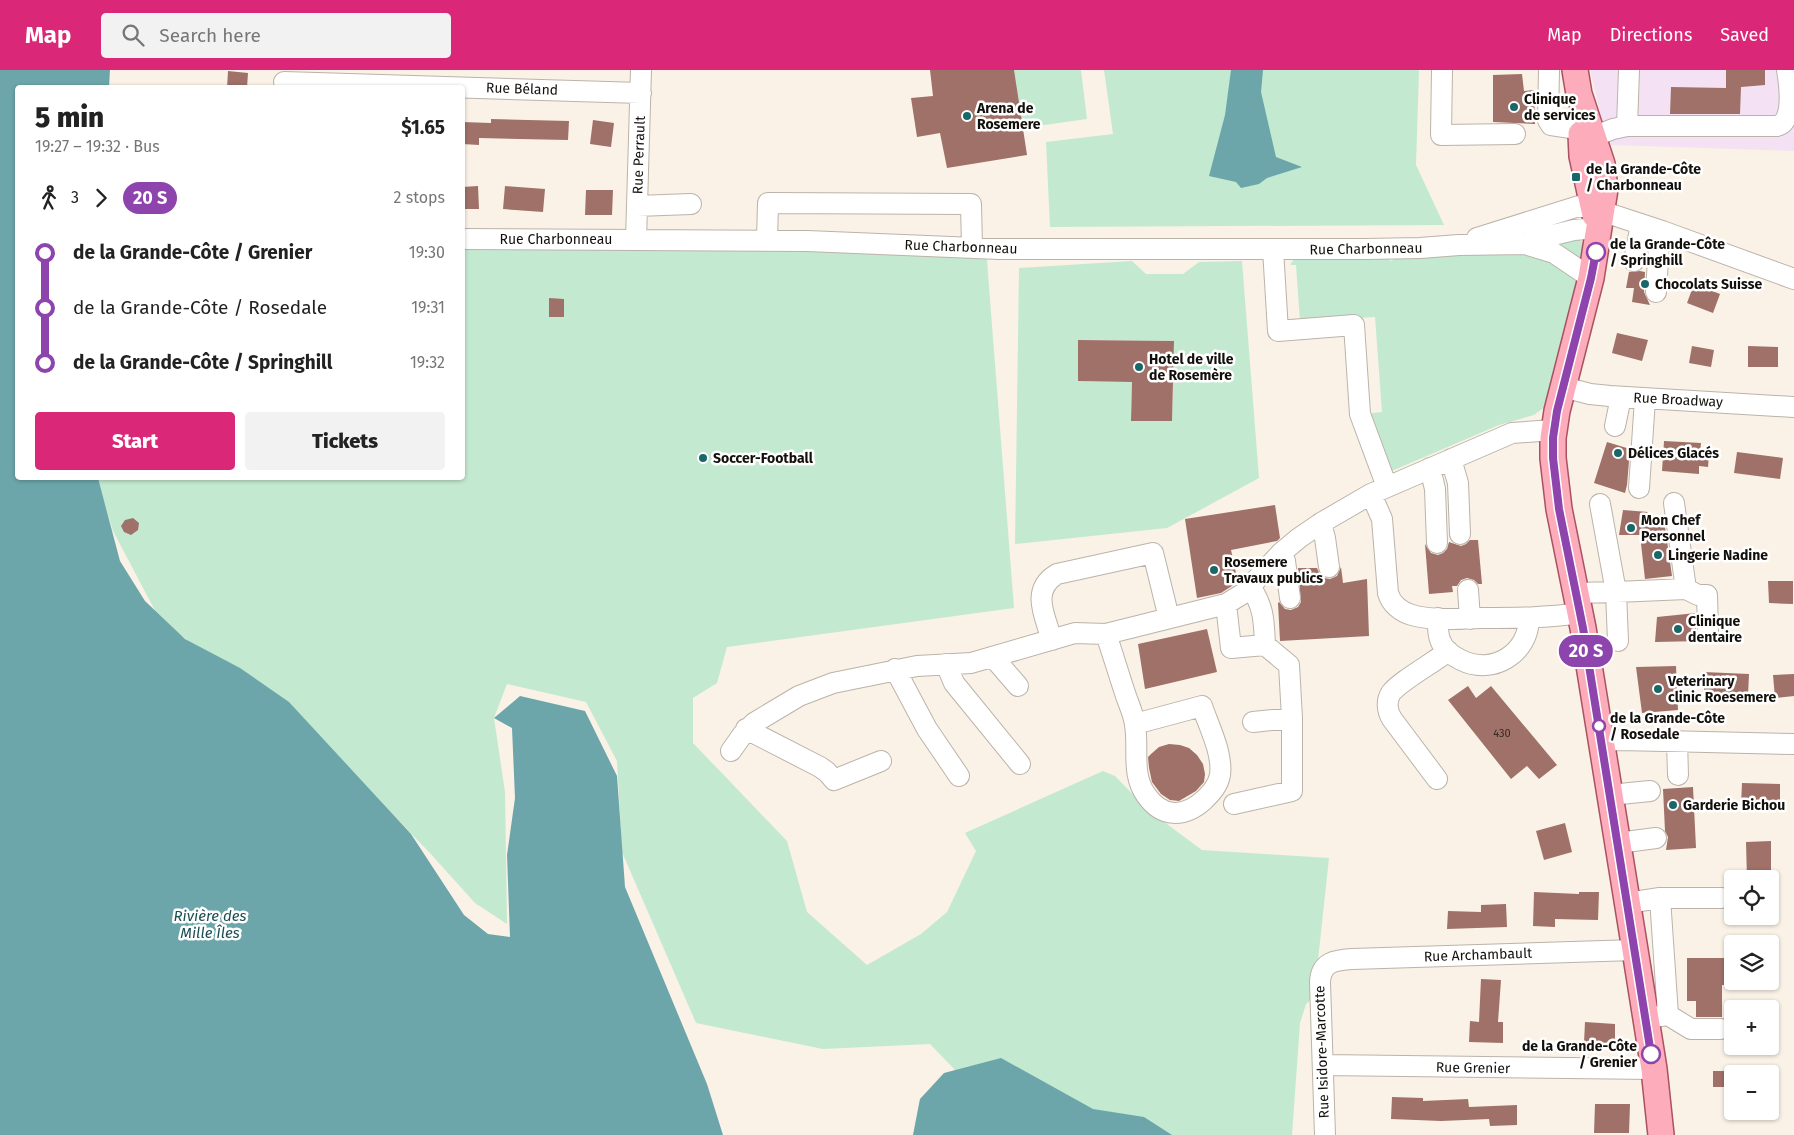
<!DOCTYPE html>
<meta charset="utf-8">
<style>
:root{--surface:#fff;--page:#f2f2f2;--text:#222;--muted:#767676;--accent:#db2777}
body{margin:0;font-family:"Fira Sans",sans-serif;background:var(--page);color:var(--text);height:100vh;display:flex;flex-direction:column;font-size:19px;white-space:nowrap}
*{box-sizing:border-box;margin:0}
p{font-size:16px;color:var(--muted)}
.icon{flex:none;width:28px;height:28px;fill:none;stroke:currentColor;stroke-width:2;stroke-linecap:round;stroke-linejoin:round}
.map{position:relative;flex:1;overflow:hidden}
.sheet{position:absolute;left:15px;top:15px;width:450px;height:395px;display:flex;flex-direction:column;background:var(--surface);border-radius:5px;box-shadow:0 1px 4px #0004}
.sheet>*{flex:none}
.badge{padding:0 10px;border-radius:16px;font-size:18px;line-height:32px}
.fabs{position:absolute;left:1724px;top:800px;display:grid;gap:10px}
.fabs a{display:grid;place-items:center;width:55px;height:55px;border-radius:5px;background:var(--surface);box-shadow:0 1px 4px #0004;font-size:25px}
.map>.badge{position:absolute;translate:-50% -50%;box-shadow:0 0 0 2px #fff}
.legs{display:flex;align-items:center;gap:8px;height:55px;padding:0 20px;font-size:16px}
.legs p{margin-inline-start:auto}
.headline{display:flex;align-items:center;justify-content:space-between;height:85px;padding:0 20px}
h1{font-size:28px;font-weight:800;line-height:38px}
.button{display:flex;gap:10px;margin-top:auto;padding:10px 20px}
.button a{flex:1;height:58px;border-radius:5px;background:var(--accent);color:#fff;font-size:20px;font-weight:800;line-height:58px;text-align:center}
.button a+a{background:var(--page);color:var(--text)}
ul{padding:0 20px;list-style:none}
li{display:flex;align-items:center;gap:18px;height:55px;font-size:19px}
li i{display:grid;place-items:center;width:8px;height:100%;margin:0 6px;background:currentColor}
li i::after{content:'';width:12px;height:12px;margin:-6px;border:4px solid;border-radius:50%;background:var(--surface)}
li p{margin-inline-start:auto}
li:first-child i{background:linear-gradient(#0000 50%,currentColor 0)}
li:last-child i{background:linear-gradient(currentColor 50%,#0000 0)}
header{display:flex;align-items:center;gap:30px;box-sizing:border-box;height:70px;padding:0 25px;background:var(--accent);color:#fff}
header strong{font-size:24px}
nav{display:flex;gap:28px;margin-inline-start:auto;font-size:18px}
.search{width:350px;height:45px;background:var(--page);display:flex;align-items:center;gap:12px;box-sizing:border-box;padding:0 18px;border-radius:5px;color:var(--muted);font-size:19px}
.map>svg:first-child{display:block}
.commercial{fill:#f4e2f4}
.green{fill:#c3e9d1;fill-rule:evenodd}
.water{fill:#6ca6aa}
.building{fill:#9f7168}
.lines{fill:none;stroke-linecap:round;stroke-linejoin:round}
.minor-casing{stroke:#bbb3a9;stroke-width:22}
.major-casing{stroke:#aa5261;stroke-width:28}
.minor{stroke:#fff;stroke-width:20}
.major{stroke:#fdacbc;stroke-width:25}
.line-1-casing{stroke:#fff;stroke-width:11}
.line-1{stroke:#8e44ad;stroke-width:8}
.poi-dot{fill:#196769;stroke:#fff;stroke-width:2}
.stop-1-dot{fill:#fff;stroke:#8e44ad;stroke-width:2.5}
.labels{text-anchor:middle;dominant-baseline:central;stroke-width:5;stroke-linejoin:round;paint-order:stroke}
.number-label{font-size:11px;fill:#362823}
.street-label{font-size:14px;fill:#13100c;stroke:#fff}
.poi-label{font-size:14px;font-weight:bold;fill:#13100c;stroke:#fff;text-anchor:start}
.stop-label{font-size:14px;font-weight:bold;fill:#13100c;stroke:#fff;text-anchor:start}
.water-label{font-size:15px;font-style:italic;fill:#1a4e52;stroke:#fff}
</style>
<header>
<strong>Map</strong>
<div class="search"><svg class="icon" aria-label="search" viewBox="0 0 24 24"><circle cx="10" cy="10" r="6"/><path d="M15 15l6 6"/></svg>Search here</div>
<nav><a>Map</a><a>Directions</a><a>Saved</a></nav>
</header>
<div class="map">
<svg width="1794" height="1065" viewBox="0 0 1794 1065">
<rect width="100%" height="100%" fill="#faf2e6"/>
<path class="commercial" d="M1590,0H1794V81L1611,75L1602,51Z"/>
<path class="green" d="M1001,0H1081L1087,49L1009,60Z
M1104,0H1419L1416,95L1444,155L1050,157L1046,72L1113,64Z
M1577,167C1585,173 1586,182 1581,190L1550,176Z
M463,169L986,178L1014,538L727,577L717,613L693,628V673L787,771L807,842L867,895L921,864L947,842L976,781L965,763L1103,701L1115,706L1148,740L1202,780L1329,788L1314,927L1306,934L1300,953L1292,1065H913L920,1029L956,1001L930,974L823,979L696,953L622,782L617,691L586,632L507,614L494,648L505,722L507,854L475,833L429,782L316,665L160,550L113,461L97,408H462Z
M1500,183H1538L1576,208L1577,214L1546,336L1534,345L1499,355L1387,403L1366,344L1382,342L1375,247L1300,252L1296,195H1290L1294,189H1298L1388,188L1391,191L1394,189Z
M1132,191L1146,204H1183L1199,192L1242,191L1259,408L1167,458L1015,474L1019,198ZM1078,270L1174,271L1172,351H1131L1132,312L1078,311Z"/>
<path class="water" d="M0,0H110L109,17L18,18V408H98L120,491L145,531L185,569L240,598L289,632L411,764L464,845L488,864L510,867L507,785L515,728L512,658L494,648L520,626L585,641L617,706L625,817L707,1014L723,1065H0Z
M1231,0H1263L1261,22L1276,87L1302,97L1267,108L1259,114L1241,118L1236,112L1209,106L1225,45Z
M1001,988L1093,1039L1144,1047L1172,1065H913L920,1029L944,1003Z"/>
<path class="building" d="M930,0H1014L1027,85L947,98L940,63L917,67L911,28L933,26Z
M1726,0H1765V15L1741,17L1740,44H1670L1671,17L1726,18Z
M228,1L248,3L247,18H227Z
M1522,4L1524,21L1534,20L1535,54L1493,52V5Z
M491,49L569,51L568,70L479,68V75L462,74V52L491,53Z
M593,50L614,53L611,77L590,74Z
M478,116L479,139H462V117Z
M505,116L545,119L543,142L503,139Z
M586,120H613L612,145H585Z
M1640,201L1645,202L1644,222L1650,235L1632,232L1634,218H1626L1629,202Z
M1694,214L1720,224L1713,243L1687,233Z
M549,228L564,229V247H549Z
M1617,263L1648,270L1642,291L1612,283Z
M1078,270L1174,271L1172,351H1131L1132,312L1078,311Z
M1692,276L1714,280L1711,297L1689,293Z
M1748,276L1778,277V297H1748Z
M1664,371L1701,373L1700,383L1709,384L1708,397L1699,396V404L1662,401Z
M1607,372L1630,379L1627,415L1625,423L1594,413Z
M1737,382L1783,388L1780,409L1734,403Z
M1275,435L1280,468L1277,471L1231,480L1238,512L1221,523L1197,528L1185,449Z
M1623,440L1648,442L1643,450H1664L1672,506L1645,509L1640,465H1619Z
M133,448L139,453L138,460L131,465L124,462L121,456L125,450Z
M1470,470H1478L1482,514H1478L1474,510L1467,508L1461,510L1457,516H1452L1453,522L1429,524L1425,474L1431,483L1438,485L1443,483L1447,479L1449,472L1461,476L1466,474Z
M1341,497L1343,513L1367,509L1369,566L1280,571L1278,533L1279,532L1285,539L1291,540L1298,537L1301,532L1298,498H1317L1320,505L1324,508L1330,509L1337,506Z
M1768,511H1793V534L1769,533Z
M1696,543V561L1700,571L1655,572L1657,547Z
M1207,559L1217,602L1145,619L1138,574Z
M1676,596L1678,640L1642,643L1636,597Z
M1704,602L1749,604L1748,626L1704,624Z
M1794,604V626L1775,628L1773,605Z
M1468,616L1476,628L1491,616L1557,695L1539,709L1527,696L1511,709L1448,630Z
M1169,674L1180,675L1189,678L1197,685L1203,694L1205,704L1204,712L1196,721L1179,731L1170,730L1161,724L1152,712L1149,698L1148,687L1151,684L1159,677Z
M1742,713L1780,714V736L1741,735Z
M1693,717L1696,778L1666,780L1668,767L1665,761L1663,719Z
M1565,753L1572,782L1544,790L1536,761Z
M1771,771V809H1747L1746,772Z
M1534,822L1579,824V822H1599L1598,850L1555,849V857L1533,856Z
M1506,834L1507,857L1447,859L1448,841L1481,842V835Z
M1687,888H1732V915H1722V947H1696V931H1687Z
M1481,909L1501,910L1498,952H1503V973L1469,972L1470,951L1479,952Z
M1585,952L1615,954V974L1584,973Z
M1713,1001H1732V1017H1713Z
M1392,1027L1423,1028V1031L1468,1029L1469,1037L1517,1035V1055L1490,1056L1489,1049L1441,1051L1391,1049Z
M1595,1034H1630L1629,1063H1594Z"/>
<g class="lines">
<defs>
<path id="minor" d="M1442,0L1441,65L1515,64
M1549,0L1548,50L1551,55L1571,58L1589,54
M284,12L641,23
M1627,56H1777C1794,52 1790,18 1787,0
M1582,71L1613,59L1627,56L1629,0
M637,136L691,134
M1477,168L1579,136L1601,141L1662,161L1794,209
M462,169L807,171L999,179H1366L1420,178L1459,175L1525,174L1545,167L1574,160L1598,158
M636,170L641,0
M767,170L768,133L971,134L972,178
M1525,174L1554,183L1591,208
M1273,179L1278,261L1354,255L1360,344L1387,417
M1634,191L1641,154
M1656,222L1659,173L1662,161
M1563,317L1590,324L1610,326L1794,337
M1615,356L1621,327
M1451,389L1458,413L1460,464
M1430,398L1435,419L1437,473
M1639,418L1645,329
M1371,424L1382,449L1388,523C1391,534 1401,542 1412,545C1433,551 1459,549 1481,548C1514,548 1547,548 1580,543
M1674,433L1686,519
M1321,453L1325,468L1329,497
M1281,483L1285,491L1290,528
M1468,520L1470,549
M1576,523L1616,522L1600,434
M1226,534L1231,578L1265,575C1264,551 1264,537 1250,516
M1438,548C1438,556 1437,564 1441,572C1444,580 1453,586 1461,590C1493,606 1529,583 1529,548
M1106,564C1113,585 1119,605 1126,626C1129,635 1134,645 1135,655C1139,678 1131,704 1146,725C1162,748 1184,748 1204,730C1211,723 1218,716 1220,705C1223,683 1209,657 1202,636L1135,654
M1052,570C1045,546 1030,520 1057,504L1153,483L1169,548
M1618,571L1616,522L1686,519L1698,525H1707L1708,561
M993,587L1018,616
M946,594L954,613L1020,694
M895,599L927,659L959,706
M1253,652L1292,648
M746,659L820,697L827,702L834,710L881,691
M1601,671L1621,670L1794,674
M1677,671L1678,705
M731,681L743,664L754,653L799,626L833,613L917,596L971,593L1075,563L1106,564L1226,534L1244,523L1281,483L1299,468L1321,453L1371,424L1512,363L1554,360
M1437,709L1392,649C1387,641 1386,631 1391,623C1400,611 1435,592 1448,581
M1610,725L1650,721
M1234,734L1292,721V648L1289,595L1265,575
M1618,773L1656,768
M1660,828H1722
M1627,833L1660,828L1668,945L1646,948
M1668,945L1691,959H1721
M1323,995L1654,999
M1325,1065L1320,912C1321,892 1335,890 1352,889L1635,880"/>
<path id="major" d="M1575,0L1579,24L1602,94L1605,119L1591,208L1557,341L1553,368V388L1559,439L1583,558L1635,880L1654,999L1661,1065
M1581,64L1582,86L1595,145"/>
</defs>
<use href="#minor" class="minor-casing"/>
<use href="#major" class="major-casing"/>
<use href="#minor" class="minor"/>
<use href="#major" class="major"/>
</g>
<g class="lines">
<defs>
<path id="line-1" d="M1596,182L1591,208L1557,341L1553,368V388L1559,439L1583,558L1651,984"/>
</defs>
<use href="#line-1" class="line-1-casing"/>
<use href="#line-1" class="line-1"/>
</g>
<g class="poi-dot">
<circle cx="1514" cy="37" r="5"/>
<circle cx="967" cy="46" r="5"/>
<rect x="1571" y="102" width="10" height="10" rx="2.5"/>
<circle cx="1645" cy="214" r="5"/>
<circle cx="1139" cy="297" r="5"/>
<circle cx="1618" cy="383" r="5"/>
<circle cx="703" cy="388" r="5"/>
<circle cx="1631" cy="458" r="5"/>
<circle cx="1658" cy="485" r="5"/>
<circle cx="1214" cy="500" r="5"/>
<circle cx="1678" cy="559" r="5"/>
<circle cx="1658" cy="619" r="5"/>
<circle cx="1673" cy="735" r="5"/>
</g>
<g class="stop-1-dot">
<circle cx="1596" cy="182" r="9"/>
<circle cx="1599" cy="656" r="6"/>
<circle cx="1651" cy="984" r="9"/>
</g>
<g class="labels">
<g class="number-label">
<text x="1502" y="663">430</text>
</g>
<g class="street-label">
<text transform="translate(522 19) rotate(2)">Rue Béland</text>
<text transform="translate(639 85) rotate(-88)">Rue Perrault</text>
<text x="556" y="169">Rue Charbonneau</text>
<text transform="translate(961 177) rotate(2)">Rue Charbonneau</text>
<text transform="translate(1366 179) rotate(-1)">Rue Charbonneau</text>
<text transform="translate(1678 330) rotate(3)">Rue Broadway</text>
<text transform="translate(1478 885) rotate(-2)">Rue Archambault</text>
<text transform="translate(1322 982) rotate(-92)">Rue Isidore-Marcotte</text>
<text transform="translate(1473 998) rotate(1)">Rue Grenier</text>
</g>
<g class="poi-label">
<text x="1524" y="29">Clinique<tspan x="1524" dy="16">de services</tspan></text>
<text x="977" y="38">Arena de<tspan x="977" dy="16">Rosemere</tspan></text>
<text x="1586" y="99">de la Grande-Côte<tspan x="1586" dy="16">/ Charbonneau</tspan></text>
<text x="1655" y="214">Chocolats Suisse</text>
<text x="1149" y="289">Hotel de ville<tspan x="1149" dy="16">de Rosemère</tspan></text>
<text x="1628" y="383">Délices Glacés</text>
<text x="713" y="388">Soccer-Football</text>
<text x="1641" y="450">Mon Chef<tspan x="1641" dy="16">Personnel</tspan></text>
<text x="1668" y="485">Lingerie Nadine</text>
<text x="1224" y="492">Rosemere<tspan x="1224" dy="16">Travaux publics</tspan></text>
<text x="1688" y="551">Clinique<tspan x="1688" dy="16">dentaire</tspan></text>
<text x="1668" y="611">Veterinary<tspan x="1668" dy="16">clinic Roesemere</tspan></text>
<text x="1683" y="735">Garderie Bichou</text>
</g>
<g class="stop-label">
<text x="1610" y="174">de la Grande-Côte<tspan x="1610" dy="16">/ Springhill</tspan></text>
<text x="1610" y="648">de la Grande-Côte<tspan x="1610" dy="16">/ Rosedale</tspan></text>
<text x="1637" y="976" text-anchor="end">de la Grande-Côte<tspan x="1637" dy="16">/ Grenier</tspan></text>
</g>
<g class="water-label">
<text x="210" y="846">Rivière des<tspan x="210" dy="17">Mille Îles</tspan></text>
</g>
</g>
</svg>
<div class="fabs">
<a><svg class="icon" aria-label="locate" viewBox="0 0 24 24"><circle cx="12" cy="12" r="6"/><path d="M12 2v4M12 18v4M2 12h4M18 12h4"/></svg></a>
<a><svg class="icon" aria-label="layers" viewBox="0 0 24 24"><path d="M12 4l9 5-9 5-9-5zM3 14l9 5 9-5"/></svg></a>
<a>+</a>
<a>−</a>
</div>
<b class="badge" style="left:1586px;top:581px;background:#8e44ad;color:#fff">20 S</b>
<section class="sheet">
<div class="headline"><div><h1>5 min</h1><p>19:27 – 19:32 · Bus</p></div><b>$1.65</b></div>
<div class="legs"><svg class="icon" aria-label="walk" viewBox="0 0 24 24"><circle cx="13" cy="4" r="2"/><path d="M13 8l-2 6 4 7M11 14l-3 7M7 12l3-4h3l4 4"/></svg>3<svg class="icon" aria-label="forward" viewBox="0 0 24 24"><path d="M9 5l7 7-7 7"/></svg><b class="badge" style="background:#8e44ad;color:#fff">20 S</b><p>2 stops</p></div>
<ul>
<li><i style="color:#8e44ad"></i><b>de la Grande-Côte / Grenier</b><p>19:30</p></li>
<li><i style="color:#8e44ad"></i><span>de la Grande-Côte / Rosedale</span><p>19:31</p></li>
<li><i style="color:#8e44ad"></i><b>de la Grande-Côte / Springhill</b><p>19:32</p></li>
</ul>
<div class="button"><a>Start</a><a>Tickets</a></div>
</section>
</div>
